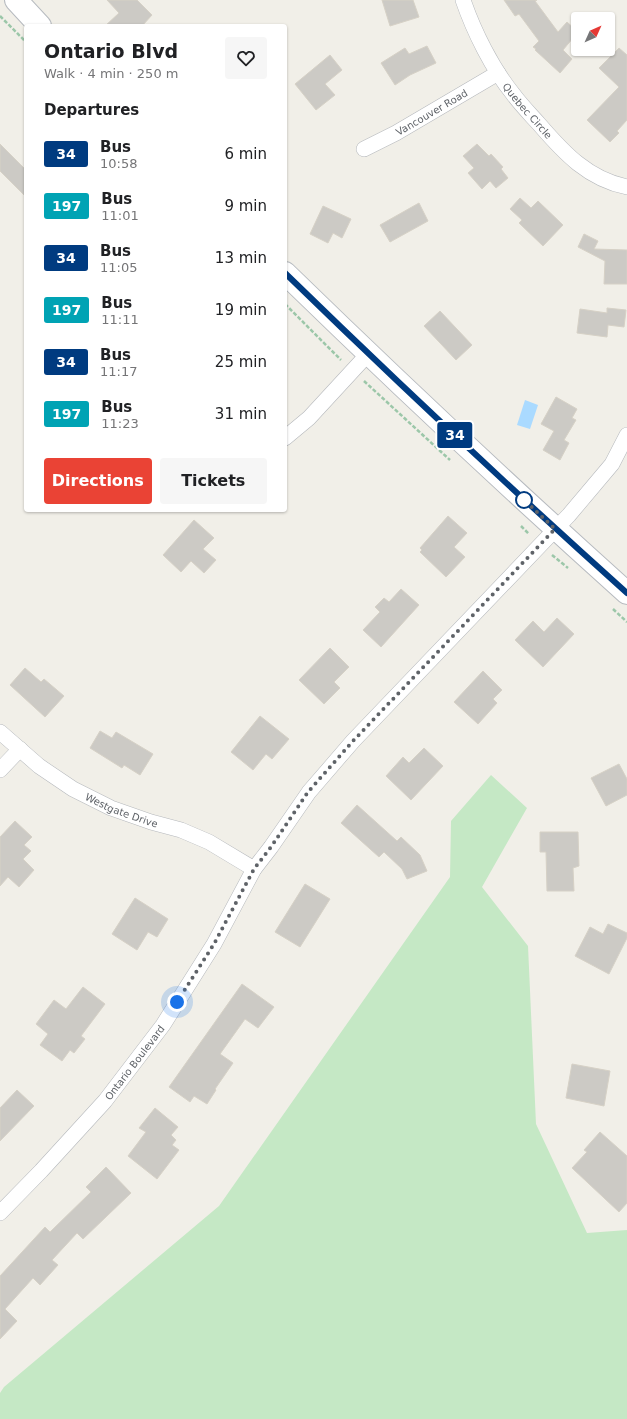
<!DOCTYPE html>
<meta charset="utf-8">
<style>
:root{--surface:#fff;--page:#f6f6f6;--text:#202124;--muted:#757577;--accent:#ea4335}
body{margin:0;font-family:"DejaVu Sans",sans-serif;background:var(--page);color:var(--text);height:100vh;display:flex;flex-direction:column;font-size:15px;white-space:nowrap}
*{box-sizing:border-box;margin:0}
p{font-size:13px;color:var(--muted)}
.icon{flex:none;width:22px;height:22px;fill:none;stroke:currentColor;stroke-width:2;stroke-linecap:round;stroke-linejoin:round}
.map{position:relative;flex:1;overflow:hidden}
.drawer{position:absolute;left:24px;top:24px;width:263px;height:488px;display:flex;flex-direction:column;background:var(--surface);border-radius:4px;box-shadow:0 1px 3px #0004}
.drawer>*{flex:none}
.badge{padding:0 8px;border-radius:3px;font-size:14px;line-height:26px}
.needle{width:26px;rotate:45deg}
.fabs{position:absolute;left:571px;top:12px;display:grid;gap:8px}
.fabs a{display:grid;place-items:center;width:44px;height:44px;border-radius:4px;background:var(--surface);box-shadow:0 1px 3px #0004;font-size:20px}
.you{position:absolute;width:20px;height:20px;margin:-10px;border:3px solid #fff;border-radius:50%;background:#1a73e8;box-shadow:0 0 0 6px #1a73e833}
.map>.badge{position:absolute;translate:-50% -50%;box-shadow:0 0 0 2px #fff}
h2{padding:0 20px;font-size:15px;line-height:36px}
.round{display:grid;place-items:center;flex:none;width:42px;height:42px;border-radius:4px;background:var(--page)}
.headline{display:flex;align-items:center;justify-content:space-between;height:68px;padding:0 20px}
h1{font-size:19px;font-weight:800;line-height:30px}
.cta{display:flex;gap:8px;margin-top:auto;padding:8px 20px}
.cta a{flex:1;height:46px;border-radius:4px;background:var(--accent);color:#fff;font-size:16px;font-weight:800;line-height:46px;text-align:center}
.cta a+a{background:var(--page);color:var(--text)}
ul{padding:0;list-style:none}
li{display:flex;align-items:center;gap:12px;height:52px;padding:0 20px}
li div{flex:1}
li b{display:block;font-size:15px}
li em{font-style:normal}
li .badge{min-width:44px;font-weight:700;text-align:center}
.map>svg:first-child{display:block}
.green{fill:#c5e8c5}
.water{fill:#aadaff}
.building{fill:#cccac5;stroke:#d6d1c6}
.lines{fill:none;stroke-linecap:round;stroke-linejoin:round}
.minor-casing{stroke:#b5b8bc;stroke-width:16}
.secondary-casing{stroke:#b6babf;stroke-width:24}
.path{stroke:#9cc7a9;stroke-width:2.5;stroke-dasharray:4 2;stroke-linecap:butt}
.minor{stroke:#fff;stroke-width:15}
.secondary{stroke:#fff;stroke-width:22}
.line-casing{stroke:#fff;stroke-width:9}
.line{stroke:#003b80;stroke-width:6}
.walk{stroke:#5f6368;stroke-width:4;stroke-dasharray:0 7.2}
.stop-dot{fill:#fff;stroke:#003b80;stroke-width:2}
.labels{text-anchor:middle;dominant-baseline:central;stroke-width:4;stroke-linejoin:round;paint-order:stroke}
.street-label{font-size:10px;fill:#5f6368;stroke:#fff}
</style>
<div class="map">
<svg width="627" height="1419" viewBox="0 0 627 1419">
<rect width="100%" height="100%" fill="#f1efe8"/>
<path class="green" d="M491,775L527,808L482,887L528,946L536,1124L587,1233L627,1230V1419H0V1393L4,1387L219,1206L450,877L451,821Z"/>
<path class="water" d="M525,400L538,405L530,429L517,425Z"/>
<path class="building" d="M107,0H137L152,15L142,26H105L119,13Z
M382,0H413L419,17L390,26Z
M504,0H537L535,1L558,32L567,22L578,32L563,50L572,59L560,73L535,50L536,49L533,47L539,41L519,14L515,16Z
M427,46L436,63L410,75L395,85L381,63L405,48L409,54Z
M619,48L627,55V120L617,131L619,133L610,142L587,120L619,87L599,68Z
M330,55L342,70L325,84L335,95L316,110L295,84Z
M0,144L26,170V197L0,171Z
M477,144L489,156L491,154L503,167L501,169L508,178L496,188L490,181L482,189L468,173L474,168L463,156Z
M520,198L531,208L538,201L563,225L543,246L519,223L522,220L510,209Z
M419,203L428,221L390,242L380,225Z
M323,206L351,219L342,238L333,233L328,243L310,234Z
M584,234L598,241L594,249L627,250V284H604L605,261L578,247Z
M607,308L626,310L624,327L608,325L607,337L577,333L580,309L607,313Z
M440,311L472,345L456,360L424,326Z
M556,397L577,409L572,418L576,420L564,440L569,443L560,460L543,450L554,431L541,424Z
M448,516L467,533L454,547L465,557L446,577L420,552L422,550L420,548Z
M194,520L214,538L203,549L216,560L204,573L191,561L181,572L163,555Z
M401,589L419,605L381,647L363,630L380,612L375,607L384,598L389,602Z
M557,618L574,634L543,667L515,640L533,621L544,632Z
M330,648L349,667L334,682L340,688L324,704L299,680Z
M25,668L41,682L44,679L64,696L45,717L10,685Z
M483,671L502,690L493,699L497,703L478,724L454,702Z
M260,716L289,739L272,759L266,754L253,770L231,752Z
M100,731L112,738L116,732L153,754L140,775L124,765L122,768L90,748Z
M424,748L443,766L411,800L386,776L403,757L409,763Z
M619,764L627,779V795L606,806L591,778Z
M357,805L397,841L401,837L420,855L427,871L407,879L402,869L384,852L379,857L341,823Z
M15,821L32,837L24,845L31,851L23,859L34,870L19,887L8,877L0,886V837Z
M540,832H578L579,866L573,868L574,891H547L546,852H540Z
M305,884L330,899L300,947L275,932Z
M135,898L168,919L157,937L148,932L137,950L112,934Z
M608,924L627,933V938L609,974L575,956L590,927L603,934Z
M242,984L274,1007L258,1028L245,1019L220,1054L233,1063L215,1089L216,1090L207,1104L194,1096L190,1102L169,1087Z
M83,987L105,1004L81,1036L85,1039L74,1053L70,1050L62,1061L40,1045L48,1034L36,1024L54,1000L66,1009Z
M572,1064L610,1071L604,1106L566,1098Z
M17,1090L34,1106L0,1141V1108Z
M155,1108L178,1127L171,1135L176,1140L172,1145L179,1150L157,1179L128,1156L146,1132L139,1128Z
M600,1132L627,1156V1203L619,1212L572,1168L587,1152L584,1150Z
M106,1167L131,1193L83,1239L77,1233L52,1260L58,1265L40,1285L33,1278L5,1309L17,1321L0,1339V1276L45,1227L50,1232L91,1192L86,1187Z"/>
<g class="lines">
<defs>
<g id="minor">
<path id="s1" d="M463,0C474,32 492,68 513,94C521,105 530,114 539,124C564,153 588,179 627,187"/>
<path id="s2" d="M364,149L396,133L498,73"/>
<path d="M285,438L309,418L368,354"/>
<path id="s3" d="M0,732L39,766L73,789L111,808L151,822L181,830L209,842L254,869"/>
<path d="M0,770L20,749"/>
<path id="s4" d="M0,1213L41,1171L105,1101L163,1025L214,944L254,869L271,847L309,792L353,741L569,515L612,464L627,435"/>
</g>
<path id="secondary" d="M16,0L40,26
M285,273C397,382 511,489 627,593"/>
</defs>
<use href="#minor" class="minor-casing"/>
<use href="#secondary" class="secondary-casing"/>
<path class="path" d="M0,16L26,42
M285,304L341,360
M364,381L450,460
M521,526L529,534
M552,555L568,568
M613,609L627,622"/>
<use href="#minor" class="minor"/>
<use href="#secondary" class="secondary"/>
</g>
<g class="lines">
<defs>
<path id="line" d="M285,273C397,382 511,489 627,593"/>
</defs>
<use href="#line" class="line-casing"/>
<use href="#line" class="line"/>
<path class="walk" d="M177,1002L214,944L254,869L271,847L308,792L353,741L555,529L520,496L524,500"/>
</g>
<circle class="stop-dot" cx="524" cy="500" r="8"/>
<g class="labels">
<g class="street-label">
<text stroke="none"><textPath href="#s1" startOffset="129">Quebec Circle</textPath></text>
<text stroke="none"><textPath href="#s2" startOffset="77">Vancouver Road</textPath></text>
<text stroke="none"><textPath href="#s3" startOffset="146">Westgate Drive</textPath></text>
<text stroke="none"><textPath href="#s4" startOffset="202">Ontario Boulevard</textPath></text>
</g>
</g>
</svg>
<div class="fabs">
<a><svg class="needle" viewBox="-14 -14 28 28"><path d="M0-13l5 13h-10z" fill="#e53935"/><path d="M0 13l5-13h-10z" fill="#757577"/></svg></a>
</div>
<div class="you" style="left:177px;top:1002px"></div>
<b class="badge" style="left:455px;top:435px;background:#003b80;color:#fff">34</b>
<section class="drawer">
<div class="headline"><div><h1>Ontario Blvd</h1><p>Walk · 4 min · 250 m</p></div><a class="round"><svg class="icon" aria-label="heart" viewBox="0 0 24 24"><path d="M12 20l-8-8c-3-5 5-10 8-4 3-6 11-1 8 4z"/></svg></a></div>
<h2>Departures</h2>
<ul>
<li><span class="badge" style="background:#003b80;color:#fff">34</span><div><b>Bus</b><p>10:58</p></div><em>6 min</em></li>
<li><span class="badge" style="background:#00a3b4;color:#fff">197</span><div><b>Bus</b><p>11:01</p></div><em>9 min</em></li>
<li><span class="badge" style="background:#003b80;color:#fff">34</span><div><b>Bus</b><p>11:05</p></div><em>13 min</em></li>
<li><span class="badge" style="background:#00a3b4;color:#fff">197</span><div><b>Bus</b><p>11:11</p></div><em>19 min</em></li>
<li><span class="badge" style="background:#003b80;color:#fff">34</span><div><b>Bus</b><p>11:17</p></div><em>25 min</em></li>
<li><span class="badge" style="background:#00a3b4;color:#fff">197</span><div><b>Bus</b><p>11:23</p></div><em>31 min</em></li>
</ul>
<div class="cta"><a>Directions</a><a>Tickets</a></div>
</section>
</div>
